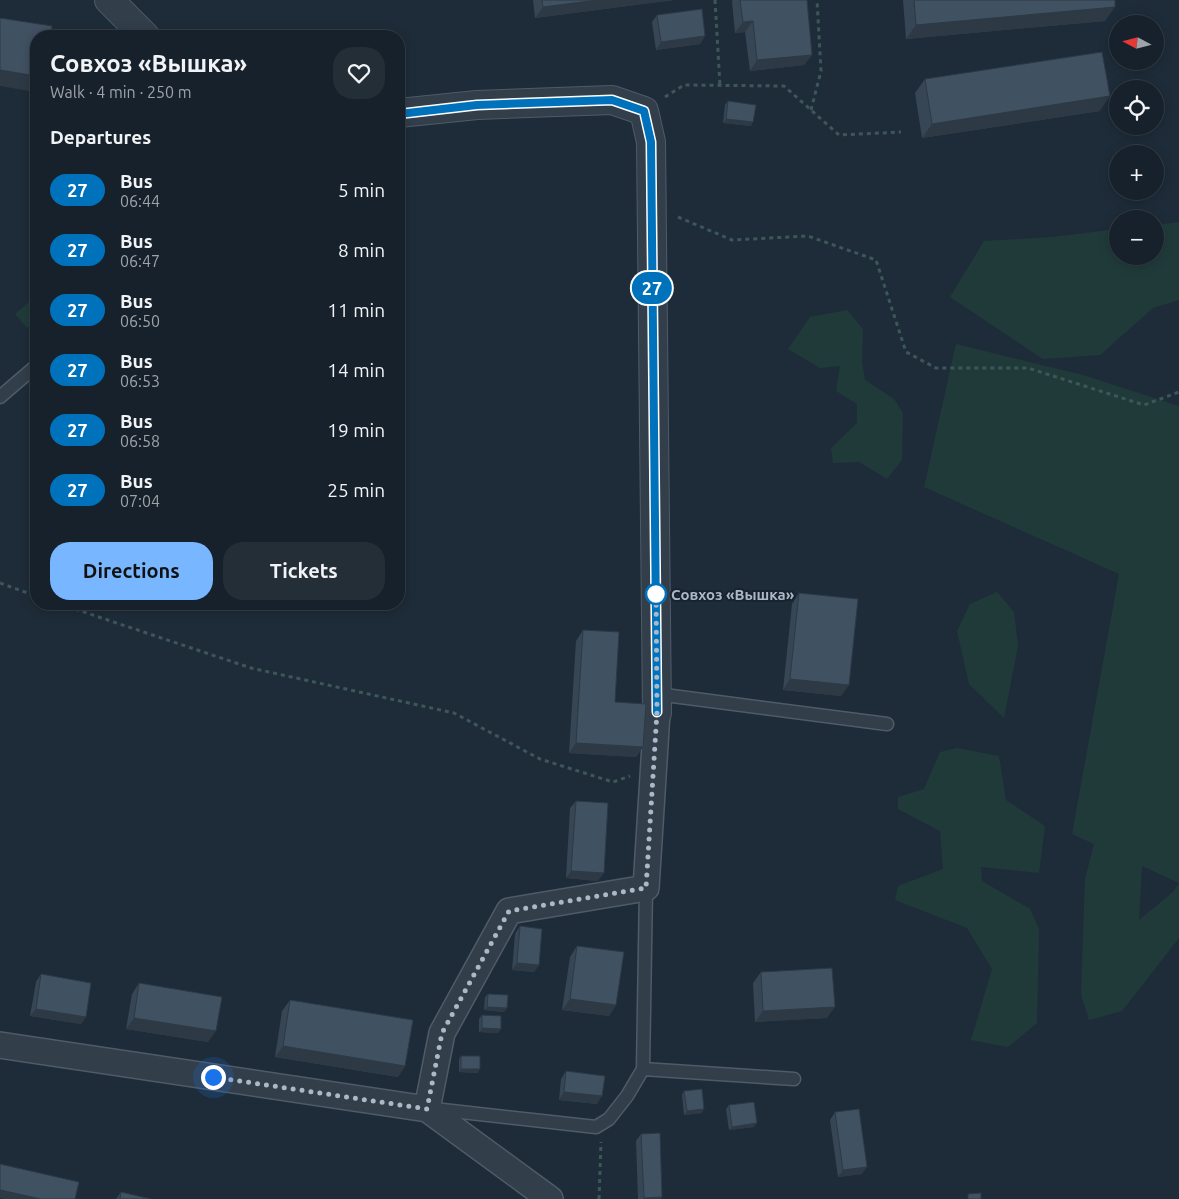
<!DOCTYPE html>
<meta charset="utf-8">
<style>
:root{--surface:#16212b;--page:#232e37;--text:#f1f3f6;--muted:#9ea3a9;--line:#353e47;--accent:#78b7ff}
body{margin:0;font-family:Ubuntu,sans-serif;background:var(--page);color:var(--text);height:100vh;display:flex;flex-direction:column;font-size:19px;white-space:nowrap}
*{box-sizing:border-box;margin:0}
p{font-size:16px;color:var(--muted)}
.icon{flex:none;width:28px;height:28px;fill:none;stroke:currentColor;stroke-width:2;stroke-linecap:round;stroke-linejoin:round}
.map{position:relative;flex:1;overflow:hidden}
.sheet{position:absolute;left:30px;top:30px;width:375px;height:580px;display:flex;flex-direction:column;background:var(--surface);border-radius:20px;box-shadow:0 2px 12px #0003,0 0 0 1px var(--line)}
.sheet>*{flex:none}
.badge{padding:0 10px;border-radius:16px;font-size:18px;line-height:32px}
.needle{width:32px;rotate:277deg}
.fabs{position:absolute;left:1109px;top:15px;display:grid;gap:10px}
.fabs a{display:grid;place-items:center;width:55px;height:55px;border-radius:50%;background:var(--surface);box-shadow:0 2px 12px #0003,0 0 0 1px var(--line);font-size:25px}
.you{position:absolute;width:25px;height:25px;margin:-12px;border:4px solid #fff;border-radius:50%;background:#1a73e8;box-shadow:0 0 0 8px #1a73e833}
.map>.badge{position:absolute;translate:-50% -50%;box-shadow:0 0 0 2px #fff}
h2{padding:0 20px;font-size:19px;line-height:45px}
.round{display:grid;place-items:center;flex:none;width:52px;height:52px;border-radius:20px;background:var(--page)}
.head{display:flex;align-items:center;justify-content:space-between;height:85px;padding:0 20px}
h1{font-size:24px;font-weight:700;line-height:38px}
.primary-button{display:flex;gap:10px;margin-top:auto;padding:10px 20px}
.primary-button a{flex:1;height:58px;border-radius:20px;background:var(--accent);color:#111;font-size:20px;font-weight:700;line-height:58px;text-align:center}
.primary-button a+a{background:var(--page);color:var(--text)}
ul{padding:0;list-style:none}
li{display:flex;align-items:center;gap:15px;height:60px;padding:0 20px}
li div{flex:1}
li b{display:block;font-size:19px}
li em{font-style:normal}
li .badge{min-width:55px;font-weight:700;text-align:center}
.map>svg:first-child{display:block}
.green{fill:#203a3a;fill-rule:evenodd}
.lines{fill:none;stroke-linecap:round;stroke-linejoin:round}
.service-casing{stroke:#4f5b68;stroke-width:15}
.minor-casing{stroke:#4f5b68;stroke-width:28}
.tertiary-casing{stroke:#4f5b68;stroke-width:30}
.path{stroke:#3d5758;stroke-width:3;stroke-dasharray:4 4;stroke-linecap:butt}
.service{stroke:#323e4a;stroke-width:12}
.minor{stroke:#323e4a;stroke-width:25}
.tertiary{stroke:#323e4a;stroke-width:28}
.wall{fill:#374654}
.shaded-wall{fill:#2d3945}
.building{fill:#405162;stroke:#2d3945}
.line-casing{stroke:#fff;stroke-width:11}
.line{stroke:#0072bc;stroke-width:8}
.walk{stroke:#acb8c7;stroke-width:5;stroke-dasharray:0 9}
.stop-dot{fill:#fff;stroke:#0072bc;stroke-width:2.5}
.labels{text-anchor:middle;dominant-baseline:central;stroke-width:4;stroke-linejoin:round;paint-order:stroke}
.stop-label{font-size:15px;font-weight:bold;fill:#acb8c7;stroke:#17232e;text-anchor:start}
</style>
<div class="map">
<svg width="1179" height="1199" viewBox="0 0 1179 1199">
<rect width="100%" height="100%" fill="#1e2c39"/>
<path class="green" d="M1179,222V300L1153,308L1100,355L1043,359L950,297L984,241L1053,237L1117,229L1118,256H1155V225Z
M36,296V320L27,328L15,314Z
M847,310L863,329L862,362L865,380L894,399L903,413L902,460L887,479L859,462L833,463L831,448L857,423V404L836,391L840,366L820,368L788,349L810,317Z
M956,344L1083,375L1179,406V938L1122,1011L1089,1020L1081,995L1085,879L1094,844L1072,834L1119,574L924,487ZM1142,866L1179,883L1173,892L1139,920Z
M997,592L1014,612L1018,646L1004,718L969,684L957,631L970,604Z
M957,748L999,756L1006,800L1045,826L1039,873L981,867L982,881L1030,909L1039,929L1037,1023L1008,1047L971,1040L992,969L967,928L895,900L898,886L943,869L940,831L898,809V797L924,789L940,752Z"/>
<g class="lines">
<defs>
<path id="service" d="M0,397L36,366
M657,694L887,724
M643,1069L646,888
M434,1109L596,1127L609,1119L627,1096L643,1069L794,1079"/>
<path id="minor" d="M0,1045L427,1109L550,1199
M427,1109L442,1033L509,911L646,888L657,713"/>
<path id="tertiary" d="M109,0L145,36
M399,113L477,105L612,100L644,111L651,142L657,713"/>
</defs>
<use href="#service" class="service-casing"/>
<use href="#minor" class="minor-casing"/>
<use href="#tertiary" class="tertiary-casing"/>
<path class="path" d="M715,0L720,86
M665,97L684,85L784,86L839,135L901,132
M811,110L821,71L817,0
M678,217L732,240L808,236L876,260L906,352L936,368H1028L1144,405L1179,392
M0,583L36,596
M60,604L251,668L454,713L540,759L613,782L630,776
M599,1199L601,1142"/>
<use href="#service" class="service"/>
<use href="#minor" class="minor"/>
<use href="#tertiary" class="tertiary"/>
</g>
<path class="wall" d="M533,0H674L535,18Z
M733,0H807L812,55L804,65L750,71L745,32L735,33L732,1Z
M903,0H1115L1105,21L906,39Z
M657,15L705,36L700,44L656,50L652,22Z
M925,79L1100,111L922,138L915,93Z
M728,101L751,126L723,123L725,105Z
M799,593L841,696L783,690L792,604Z
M583,630L615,702L643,747L636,757L569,753L576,641Z
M576,801L598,881L566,878L570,808Z
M520,926L539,965L534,972L512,970L515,934Z
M577,946L616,1005L609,1016L562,1010L570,957Z
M761,972L827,1018L755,1022L753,983Z
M41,974L86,1017L81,1024L30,1016L36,982Z
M139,983L208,1042L126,1029L132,994Z
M488,994L507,1008L504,1012L484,1010L485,997Z
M290,1000L405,1066L398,1077L275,1057L282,1011Z
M482,1015L498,1033L479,1032V1019Z
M461,1056L478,1073L459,1072V1059Z
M566,1071L597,1104L559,1100L561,1079Z
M684,1091L702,1113L684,1115L682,1095Z
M729,1105L754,1127L729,1130L726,1109Z
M835,1112L862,1174L838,1177L830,1120Z
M641,1134L662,1197L661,1199H638L636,1141Z
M121,1192L151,1199H116Z"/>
<path class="shaded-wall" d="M598,0H674L535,18L543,7Z
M1115,7L1105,21L906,39L916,25Z
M753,21L745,32L735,33L743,22Z
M705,36L700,44L656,50L661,42Z
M812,55L804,65L750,71L757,60Z
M0,70L36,76V89L35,92L0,86Z
M1110,96L1100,111L922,138L932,124Z
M726,119L753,122L751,126L723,123Z
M790,679L849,685L841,696L783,690Z
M576,743L643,747L636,757L569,753Z
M571,871L604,873L598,881L566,878Z
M517,963L539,965L534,972L512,970Z
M570,999L616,1005L609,1016L562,1010Z
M487,1007L507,1008L504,1012L484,1010Z
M835,1007L827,1018L755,1022L763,1011Z
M36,1009L86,1017L81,1024L30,1016Z
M134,1018L216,1031L208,1042L126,1029Z
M482,1028L501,1029L498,1033L479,1032Z
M283,1046L405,1066L398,1077L275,1057Z
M461,1069H480L478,1073L459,1072Z
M564,1092L602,1096L597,1104L559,1100Z
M704,1109L702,1113L684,1115L687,1111Z
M757,1123L754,1127L729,1130L732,1127Z
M867,1167L862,1174L838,1177L843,1170Z
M0,1190L41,1199H4L0,1198Z
M662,1197L661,1199H643L644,1198Z"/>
<path class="building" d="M542,0H598L543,7Z
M740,0H807L812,55L757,60L753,21L743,22Z
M914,0H1115V7L916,25Z
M702,9L705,36L661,42L657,15Z
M0,18L52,26L51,36H36V76L0,70Z
M1102,52L1110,96L932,124L925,79Z
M728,101L756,105L753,122L726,119Z
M799,593L858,599L849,685L790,679Z
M583,630L619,632L615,702L646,704L643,747L576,743Z
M576,801L608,803L604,873L571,871Z
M520,926L542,929L539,965L517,963Z
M577,946L624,952L616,1005L570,999Z
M832,968L835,1007L763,1011L761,972Z
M41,974L91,983L86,1017L36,1009Z
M139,983L222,997L216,1031L134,1018Z
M488,994L508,995L507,1008L487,1007Z
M290,1000L413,1020L405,1066L283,1046Z
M482,1015L501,1016V1029L482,1028Z
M461,1056H480V1069H461Z
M566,1071L605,1076L602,1096L564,1092Z
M702,1089L704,1109L687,1111L684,1091Z
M754,1102L757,1123L732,1127L729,1105Z
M859,1109L867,1167L843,1170L835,1112Z
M660,1133L662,1197L644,1198L641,1134Z
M0,1164L79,1182L75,1199H41L0,1190Z
M121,1192L151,1199H120Z
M981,1193V1199H968V1194Z"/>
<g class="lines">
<defs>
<path id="line" d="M399,114L477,105L612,100L644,111L651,142L657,712"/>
</defs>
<use href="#line" class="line-casing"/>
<use href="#line" class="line"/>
<path class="walk" d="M213,1077L427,1109L442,1033L509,911L646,888L657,712L656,590V594"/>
</g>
<circle class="stop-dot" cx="656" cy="594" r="10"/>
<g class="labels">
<g class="stop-label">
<text x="671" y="594">Совхоз «Вышка»</text>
</g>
</g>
</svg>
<div class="fabs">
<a><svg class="needle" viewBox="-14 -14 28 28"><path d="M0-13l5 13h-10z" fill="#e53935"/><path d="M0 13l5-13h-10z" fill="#9ea3a9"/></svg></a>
<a><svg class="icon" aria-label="locate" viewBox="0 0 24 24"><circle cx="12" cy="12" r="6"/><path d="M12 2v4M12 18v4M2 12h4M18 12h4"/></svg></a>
<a>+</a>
<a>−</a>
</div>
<div class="you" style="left:213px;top:1077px"></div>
<b class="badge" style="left:652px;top:288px;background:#0072bc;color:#fff">27</b>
<section class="sheet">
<div class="head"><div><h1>Совхоз «Вышка»</h1><p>Walk · 4 min · 250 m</p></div><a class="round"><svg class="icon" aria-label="heart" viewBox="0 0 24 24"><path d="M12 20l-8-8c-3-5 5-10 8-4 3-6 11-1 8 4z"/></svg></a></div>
<h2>Departures</h2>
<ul>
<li><span class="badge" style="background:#0072bc;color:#fff">27</span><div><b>Bus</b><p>06:44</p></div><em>5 min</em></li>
<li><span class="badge" style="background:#0072bc;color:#fff">27</span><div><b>Bus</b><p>06:47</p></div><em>8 min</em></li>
<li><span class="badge" style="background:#0072bc;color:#fff">27</span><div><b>Bus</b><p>06:50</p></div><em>11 min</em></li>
<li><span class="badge" style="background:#0072bc;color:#fff">27</span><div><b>Bus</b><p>06:53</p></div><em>14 min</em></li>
<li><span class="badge" style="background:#0072bc;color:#fff">27</span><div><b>Bus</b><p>06:58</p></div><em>19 min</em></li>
<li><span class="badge" style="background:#0072bc;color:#fff">27</span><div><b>Bus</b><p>07:04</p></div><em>25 min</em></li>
</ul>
<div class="primary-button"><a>Directions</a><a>Tickets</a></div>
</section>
</div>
